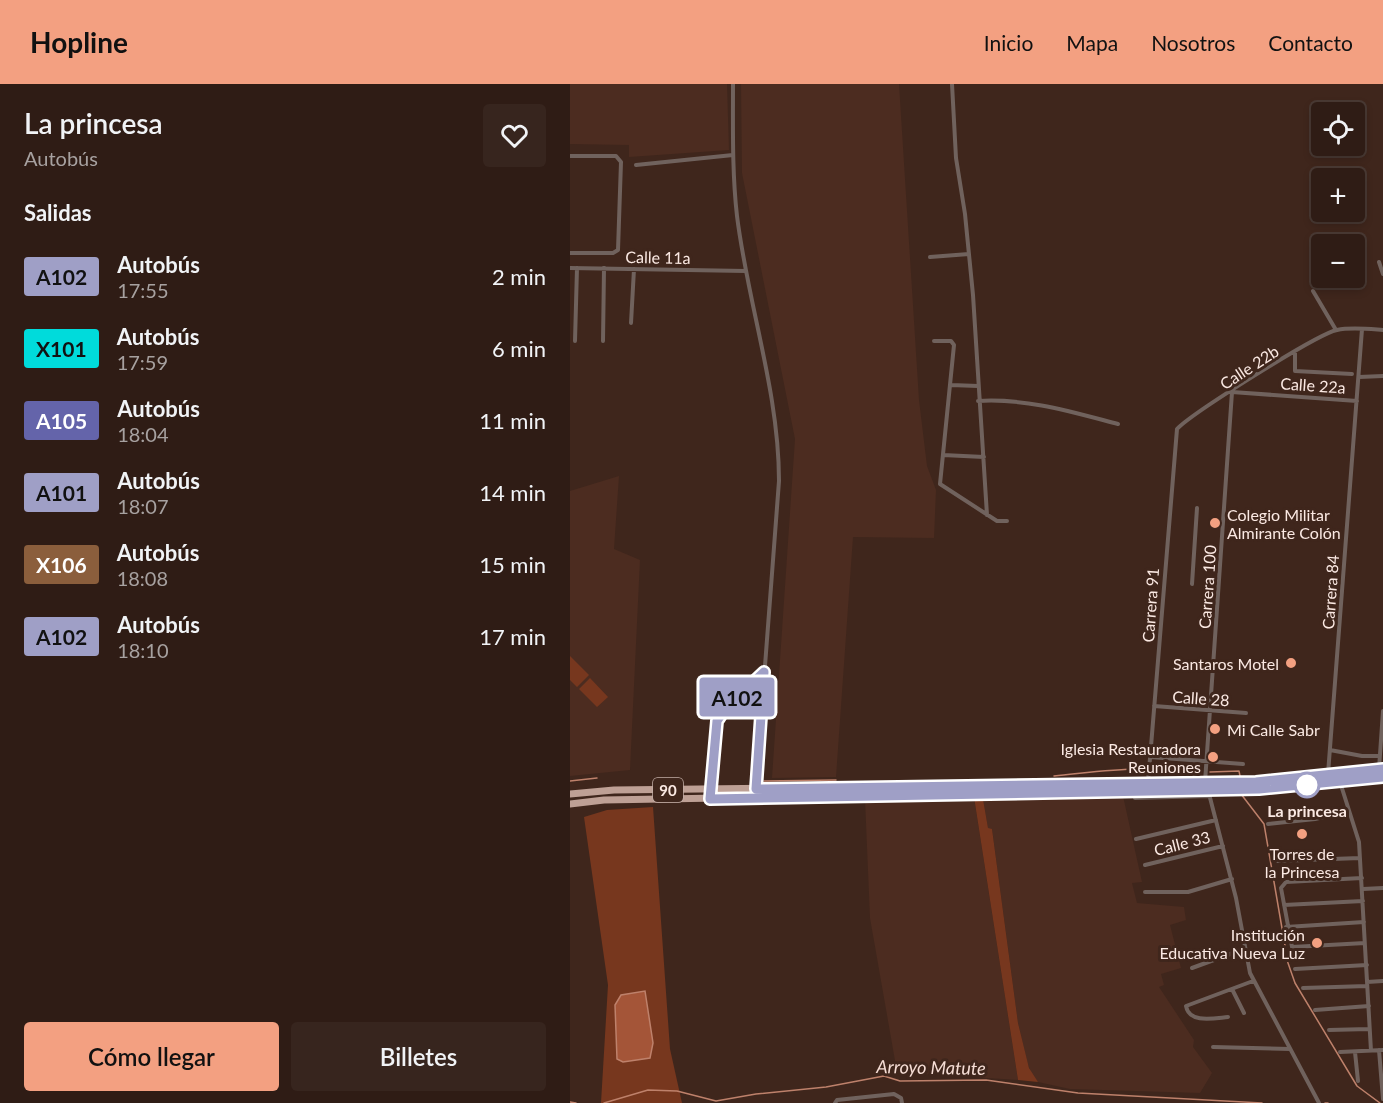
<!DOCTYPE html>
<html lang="es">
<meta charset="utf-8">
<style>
:root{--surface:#2f1c15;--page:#37251e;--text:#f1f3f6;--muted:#a7a1a0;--line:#4a3a34;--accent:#f3a081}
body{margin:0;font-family:Lato,sans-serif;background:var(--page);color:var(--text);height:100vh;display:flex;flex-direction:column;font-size:22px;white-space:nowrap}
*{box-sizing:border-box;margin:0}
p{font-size:20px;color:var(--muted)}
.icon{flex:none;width:33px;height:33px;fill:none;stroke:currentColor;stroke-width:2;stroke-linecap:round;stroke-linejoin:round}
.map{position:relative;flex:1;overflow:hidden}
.details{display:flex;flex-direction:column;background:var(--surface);width:570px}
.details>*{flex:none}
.badge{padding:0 12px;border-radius:4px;font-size:21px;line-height:39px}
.tools{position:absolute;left:741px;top:18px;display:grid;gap:12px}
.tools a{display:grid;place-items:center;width:54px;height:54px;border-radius:6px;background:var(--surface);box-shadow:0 3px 9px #0003,0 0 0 2px var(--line);font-size:30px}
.map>.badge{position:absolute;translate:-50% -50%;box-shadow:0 0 0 3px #fff}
h2{padding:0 24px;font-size:22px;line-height:54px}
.round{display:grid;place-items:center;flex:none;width:63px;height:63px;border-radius:6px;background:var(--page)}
.head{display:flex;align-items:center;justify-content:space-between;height:102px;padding:0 24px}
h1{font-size:28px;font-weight:600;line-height:45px}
.action{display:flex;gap:12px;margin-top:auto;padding:12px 24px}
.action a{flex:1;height:69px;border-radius:6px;background:var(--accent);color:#111;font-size:24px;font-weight:600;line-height:69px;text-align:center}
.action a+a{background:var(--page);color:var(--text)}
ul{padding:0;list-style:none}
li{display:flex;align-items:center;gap:18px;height:72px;padding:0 24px}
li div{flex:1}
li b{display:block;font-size:22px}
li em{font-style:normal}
li .badge{min-width:66px;font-weight:700;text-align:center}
header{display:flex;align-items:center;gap:36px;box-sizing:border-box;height:84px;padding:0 30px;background:var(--accent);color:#111}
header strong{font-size:28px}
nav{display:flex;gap:33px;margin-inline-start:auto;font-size:21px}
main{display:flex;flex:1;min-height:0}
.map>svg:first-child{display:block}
.built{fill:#4c2c20}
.green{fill:#77371e}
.water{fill:#a45538;stroke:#be816b;stroke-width:1.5}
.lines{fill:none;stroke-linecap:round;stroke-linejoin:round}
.stream{stroke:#be816b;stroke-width:1.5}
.minor{stroke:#70625d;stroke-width:4}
.trunk{stroke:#bea095;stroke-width:7}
.line-casing{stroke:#fff;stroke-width:14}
.line{stroke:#9f9fc6;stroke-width:9}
.poi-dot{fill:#f3a081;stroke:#3f261c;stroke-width:2}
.stop-dot{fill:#fff;stroke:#9f9fc6;stroke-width:3}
.labels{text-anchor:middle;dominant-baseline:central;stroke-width:6;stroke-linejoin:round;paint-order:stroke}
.shield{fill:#3f261c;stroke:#c3aea7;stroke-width:1.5}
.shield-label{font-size:15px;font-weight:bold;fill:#fbe9e3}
.street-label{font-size:16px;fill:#fbe9e3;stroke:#3f261c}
.poi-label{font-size:16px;fill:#fbe9e3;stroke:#3f261c;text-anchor:end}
.stop-label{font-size:16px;font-weight:bold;fill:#fbe9e3;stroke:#3f261c}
.water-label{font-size:18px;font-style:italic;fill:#f6ded6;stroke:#3f261c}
</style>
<header>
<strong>Hopline</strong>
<nav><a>Inicio</a><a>Mapa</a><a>Nosotros</a><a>Contacto</a></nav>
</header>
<main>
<section class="details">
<div class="head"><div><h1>La princesa</h1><p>Autobús</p></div><a class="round"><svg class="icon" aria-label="heart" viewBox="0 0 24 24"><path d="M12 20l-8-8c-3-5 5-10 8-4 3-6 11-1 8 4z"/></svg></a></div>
<h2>Salidas</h2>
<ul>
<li><span class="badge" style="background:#9f9fc6;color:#111">A102</span><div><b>Autobús</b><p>17:55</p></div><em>2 min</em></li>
<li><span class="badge" style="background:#00dbdb;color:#111">X101</span><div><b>Autobús</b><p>17:59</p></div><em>6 min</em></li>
<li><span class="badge" style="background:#6464aa;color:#fff">A105</span><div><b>Autobús</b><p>18:04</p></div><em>11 min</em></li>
<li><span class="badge" style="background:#9f9fc6;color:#111">A101</span><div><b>Autobús</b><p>18:07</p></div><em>14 min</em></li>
<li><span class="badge" style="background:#8b5e3c;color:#fff">X106</span><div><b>Autobús</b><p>18:08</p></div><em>15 min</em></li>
<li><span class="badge" style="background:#9f9fc6;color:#111">A102</span><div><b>Autobús</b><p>18:10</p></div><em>17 min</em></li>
</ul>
<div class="action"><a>Cómo llegar</a><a>Billetes</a></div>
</section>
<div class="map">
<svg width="813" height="1019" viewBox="0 0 813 1019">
<rect width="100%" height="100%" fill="#3f261c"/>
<path class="built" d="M0,0H157L159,66L59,73V61L0,60Z
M171,0H329L349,316L357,382L366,406L364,454L283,453L266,693L202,694L225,355L172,89Z
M49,392L44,465L70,476L60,686L0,692V407Z
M553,712L572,798L562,799L567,819L614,823L616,836L600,841L611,884L591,890L594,901L589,903L624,956L623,963L642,989L630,1009L500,1005L468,998L462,992L457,977L448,939L422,745H418L413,715Z
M404,713L448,996L387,992L385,987L351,991L327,988L300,834L295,715Z"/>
<path class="green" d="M0,572L19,591L7,603L0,596Z
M20,594L38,613L27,623L9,605Z
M404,713L413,715L418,744L422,745L448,939L459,984L468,998L448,996Z
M83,723L100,965L112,1019H31L38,901L14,733L37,726Z"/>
<path class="water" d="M75,907L83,959L80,974L53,978L47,975L45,921L51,911Z"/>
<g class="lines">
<path class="stream" d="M586,686L631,688
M640,688L669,687L670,692
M484,692C515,689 546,684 577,685
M0,697L27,694
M194,697L266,696
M275,698L411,697
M671,710L694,740L718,879L725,899L787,1002L810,1019
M0,1018L6,1019
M34,1019L78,1006L107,1007L146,1017L186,1010L256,1003L314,992L330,997L416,996L508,1009L692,1019
M755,1019H758"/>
<path class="minor" d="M163,0C163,44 162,88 167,132C178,221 209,308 209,397L185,714
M382,0L386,74L395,130L403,211L417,431
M0,72H46L51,78L48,166L43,169H0
M66,81L163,71
M360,173L399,170
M809,178L813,190
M0,184L176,187
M743,207L766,246
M61,239L64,185
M5,257L7,184
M33,257L34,184
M364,257H381L384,261L370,400L427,437H437
M725,269V287L782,290
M789,293L813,292
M381,301L408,302
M408,317C456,314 502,328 548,340
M373,371L414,373
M622,500L627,424
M584,622L676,629
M760,666L792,672H809
M580,673L673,680
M809,685L813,627
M758,690L792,245
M635,698L662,308L787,317
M770,698L789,758L801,967
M578,699L607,345C621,330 747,250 767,246C781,243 799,245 813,246
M638,706L666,814L680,889L749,1019
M565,714L640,712
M698,740L745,735L779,727
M566,755L646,736
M707,777L790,774
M575,781L653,762
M792,794L716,798L711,804L722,863L795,859
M793,805L813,804
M575,808H618L662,795
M714,821L793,817
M716,843L794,838
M622,884L674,865
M725,885L797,881
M797,898L813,897
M733,904L797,902
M662,905L674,929
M745,926L799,922
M658,933C645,934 619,940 616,922L683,897
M759,946L799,945
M643,963L720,965
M809,966L813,1015
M770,968L813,966
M785,968L788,997
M265,1019L267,1016L324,1010L331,1014L332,1019"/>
<path class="trunk" d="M0,710L44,706L686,698L813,685
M0,720L34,716L689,705L813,693"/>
</g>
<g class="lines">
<defs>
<path id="line" d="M813,685L686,698L186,705L194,588L155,625L147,637L140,715L689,705L813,693"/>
</defs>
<use href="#line" class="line-casing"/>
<use href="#line" class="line"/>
</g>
<g class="poi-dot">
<circle cx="645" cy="439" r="6"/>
<circle cx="721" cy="579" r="6"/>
<circle cx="645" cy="645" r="6"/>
<circle cx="643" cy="673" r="6"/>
<circle cx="732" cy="750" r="6"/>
<circle cx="747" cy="859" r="6"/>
</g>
<circle class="stop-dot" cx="737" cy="701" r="12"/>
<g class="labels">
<rect class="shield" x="83" y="694" width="30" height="24" rx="4.5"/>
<g class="shield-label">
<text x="98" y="706">90</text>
</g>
<g class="street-label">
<text transform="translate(88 173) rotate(1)">Calle 11a</text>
<text transform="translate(679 283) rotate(-33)">Calle 22b</text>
<text transform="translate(743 301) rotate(4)">Calle 22a</text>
<text transform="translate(637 503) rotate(-86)">Carrera 100</text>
<text transform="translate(760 508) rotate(-86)">Carrera 84</text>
<text transform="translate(580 521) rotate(-86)">Carrera 91</text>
<text transform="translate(631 614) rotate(4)">Calle 28</text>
<text transform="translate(612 759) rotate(-14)">Calle 33</text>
</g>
<g class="poi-label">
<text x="657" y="430" text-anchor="start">Colegio Militar<tspan x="657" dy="18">Almirante Colón</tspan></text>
<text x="709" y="579">Santaros Motel</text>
<text x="657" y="645" text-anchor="start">Mi Calle Sabr</text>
<text x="631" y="664">Iglesia Restauradora<tspan x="631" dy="18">Reuniones</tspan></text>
<text x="732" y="769" text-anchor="middle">Torres de<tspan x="732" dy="18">la Princesa</tspan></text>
<text x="735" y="850">Institución<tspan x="735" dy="18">Educativa Nueva Luz</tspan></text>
</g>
<g class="stop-label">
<text x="737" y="726">La princesa</text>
</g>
<g class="water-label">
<text transform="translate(361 983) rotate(1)">Arroyo Matute</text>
</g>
</g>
</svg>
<div class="tools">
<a><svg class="icon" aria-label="locate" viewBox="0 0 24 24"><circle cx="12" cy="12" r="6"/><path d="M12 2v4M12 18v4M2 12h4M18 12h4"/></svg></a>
<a>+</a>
<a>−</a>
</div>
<b class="badge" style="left:167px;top:613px;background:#9f9fc6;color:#111">A102</b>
</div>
</main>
